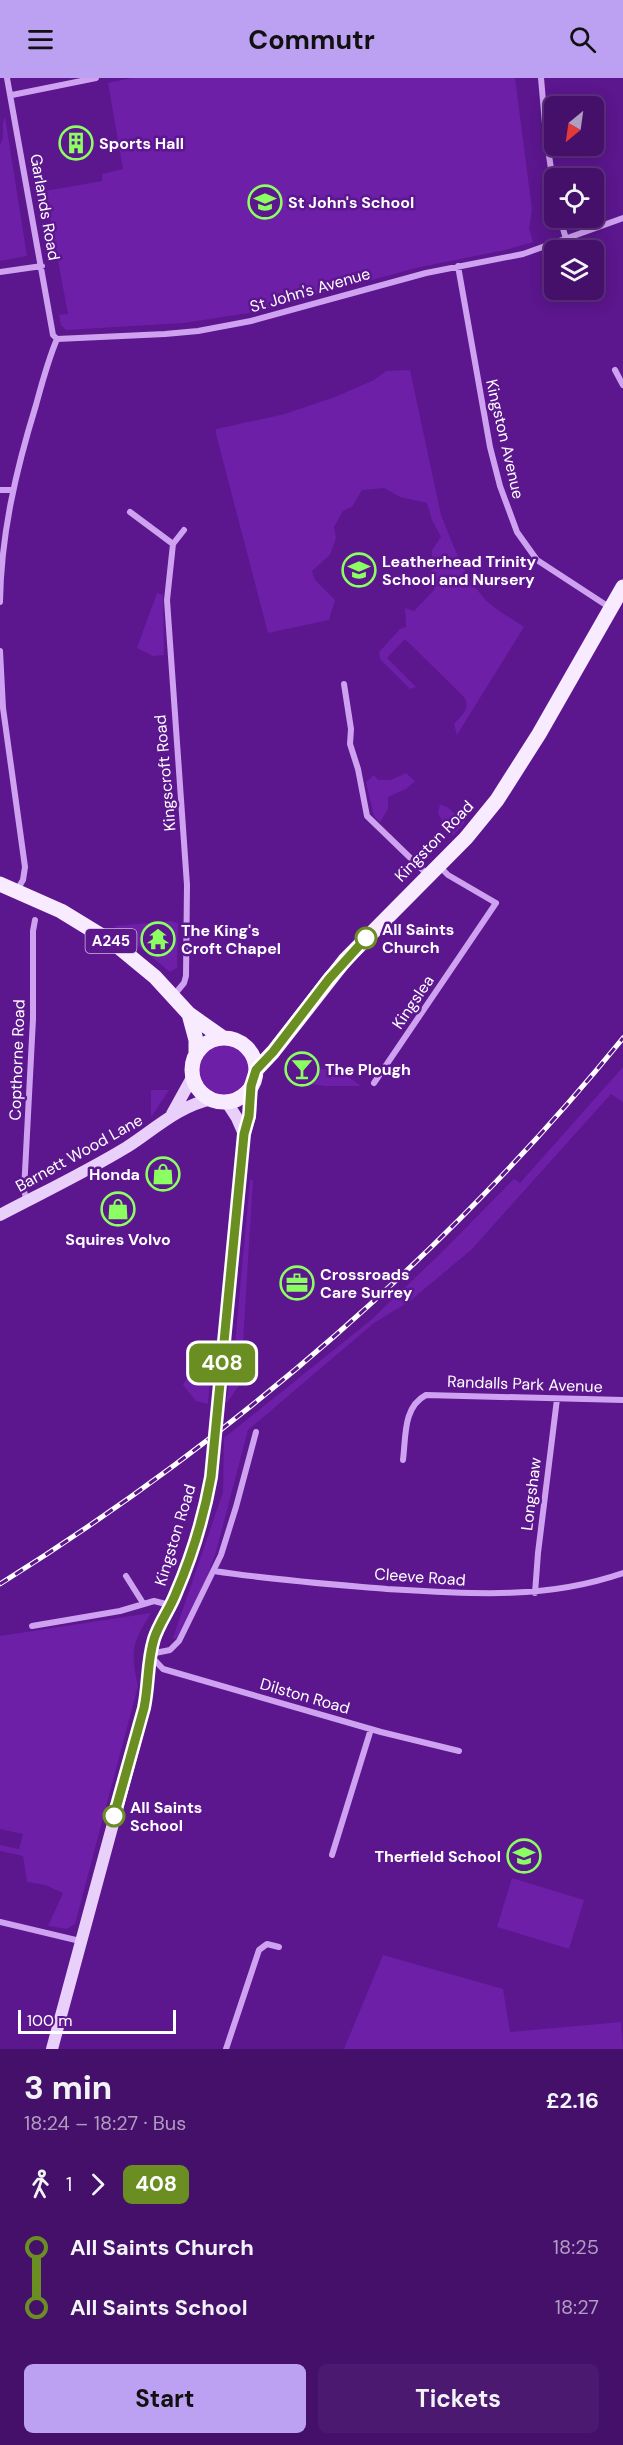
<!DOCTYPE html>
<meta charset="utf-8">
<style>
:root{--surface:#45106a;--page:#4c1970;--text:#f1f3f6;--muted:#b09dc1;--line:#5d307e;--accent:#bca0f2}
body{margin:0;font-family:"DM Sans",sans-serif;background:var(--page);color:var(--text);height:100vh;display:flex;flex-direction:column;font-size:22px;white-space:nowrap}
*{box-sizing:border-box;margin:0}
p{font-size:20px;color:var(--muted)}
.icon{flex:none;width:33px;height:33px;fill:none;stroke:currentColor;stroke-width:2;stroke-linecap:round;stroke-linejoin:round}
.map{position:relative;height:1971px;overflow:hidden}
.panel{display:flex;flex-direction:column;background:var(--surface);flex:1}
.panel>*{flex:none}
.badge{padding:0 12px;border-radius:9px;font-size:21px;line-height:39px}
.needle{width:39px;rotate:209deg}
.fabs{position:absolute;left:544px;top:18px;display:grid;gap:12px}
.fabs a{display:grid;place-items:center;width:60px;height:60px;border-radius:9px;background:var(--surface);box-shadow:0 3px 15px #0003,0 0 0 2px var(--line);font-size:30px}
.scale{position:absolute;left:18px;bottom:15px;width:158px;box-sizing:border-box;padding-left:6px;border:3px solid #fff;border-top:0;font-size:16px;line-height:21px;white-space:nowrap;color:#fff;-webkit-text-stroke:4px #5c168e;paint-order:stroke}
.map>.badge{position:absolute;translate:-50% -50%;box-shadow:0 0 0 3px #fff}
.legs{display:flex;align-items:center;gap:9px;height:66px;padding:0 24px;font-size:20px}
.legs p{margin-inline-start:auto}
.head{display:flex;align-items:center;justify-content:space-between;height:102px;padding:0 24px}
h1{font-size:33px;font-weight:700;line-height:45px}
.action{display:flex;gap:12px;margin-top:auto;padding:12px 24px}
.action a{flex:1;height:69px;border-radius:9px;background:var(--accent);color:#111;font-size:24px;font-weight:700;line-height:69px;text-align:center}
.action a+a{background:var(--page);color:var(--text)}
ul{padding:0 24px;list-style:none}
li{display:flex;align-items:center;gap:21px;height:60px;font-size:22px}
li i{display:grid;place-items:center;width:9px;height:100%;margin:0 8px;background:currentColor}
li i::after{content:'';width:15px;height:15px;margin:-8px;border:4px solid;border-radius:50%;background:var(--surface)}
li p{margin-inline-start:auto}
li:first-child i{background:linear-gradient(#0000 50%,currentColor 0)}
li:last-child i{background:linear-gradient(currentColor 50%,#0000 0)}
header{display:flex;justify-content:space-between;align-items:center;height:78px;padding:0 24px;background:var(--accent);color:#111;font-size:27px;font-weight:700}
.map>svg:first-child{display:block}
.green{fill:#6d1fa8}
.lines{fill:none;stroke-linecap:round;stroke-linejoin:round}
.street{stroke:#cea2f0;stroke-width:6}
.secondary{stroke:#e9d0fb;stroke-width:12}
.primary{stroke:#f8ebff;stroke-width:15}
.rail-casing{stroke:#fff;stroke-width:5}
.rail{stroke:#5c168e;stroke-width:3;stroke-dasharray:9;stroke-linecap:butt}
.secondary-bridge{stroke:#e9d0fb;stroke-width:12}
.line-1-casing{stroke:#fff;stroke-width:14}
.line-1{stroke:#6b8e23;stroke-width:9}
.stop-1-dot{fill:#fff;stroke:#6b8e23;stroke-width:3}
.labels{text-anchor:middle;dominant-baseline:central;stroke-width:5;stroke-linejoin:round;paint-order:stroke}
.shield{fill:#5c168e;stroke:#ceb9dd;stroke-width:1.5}
.shield-label{font-size:15px;font-weight:bold;fill:#fff}
.poi-label{font-size:16px;font-weight:bold;fill:#fff;stroke:#5c168e;text-anchor:start}
.street-label{font-size:16px;fill:#fff;stroke:#5c168e}
.stop-label{font-size:16px;font-weight:bold;fill:#fff;stroke:#5c168e;text-anchor:start}
</style>
<header><svg class="icon" aria-label="menu" viewBox="0 0 24 24"><path d="M4 6h16M4 12h16M4 18h16"/></svg>Commutr<svg class="icon" aria-label="search" viewBox="0 0 24 24"><circle cx="10" cy="10" r="6"/><path d="M15 15l6 6"/></svg></header>
<div class="map">
<svg width="623" height="1971" viewBox="0 0 623 1971">
<rect width="100%" height="100%" fill="#5c168e"/>
<path class="green" d="M132,0H515L532,131L529,151L533,164L505,172L416,190L249,235L184,245L66,252L61,247L59,237L68,236L45,113L102,103V96L123,91L108,5Z
M5,39L27,178L0,183V67C6,56 0,49 5,39Z
M410,292L441,437C452,465 463,495 482,518C493,531 510,539 524,549L457,657L454,646C462,637 471,631 464,619L405,561L387,580L416,609L410,611L380,581L379,574L400,551L406,549L405,530L414,533L435,511L425,501L432,492V472L441,459L432,442L427,425L400,419L384,410L362,412L352,429L343,433L334,449L336,460L330,477L312,493L315,502L335,522L329,542L268,555L216,356V351L285,336L335,319L374,302L386,293Z
M157,515L163,517L164,577L153,578L137,570Z
M406,695L415,703L406,711L388,719V731L380,744L374,738L366,704L374,697L378,702H391Z
M440,726L447,729L465,744L453,758L438,736Z
M171,843L178,845L177,890L170,894L114,848Z
M199 991a25 25 0 1 1 50 0a25 25 0 1 1-50 0Z
M330,985L361,1008H326L310,1006L311,1001L318,1002L320,991L328,992Z
M623,989V1024L611,1016L471,1172L410,1223L374,1245L248,1352L216,1474L207,1499L176,1561L173,1560L223,1414L224,1360L371,1242L441,1175L514,1101L520,1105Z
M151,1012H169L151,1039Z
M250,1102H253L241,1298L238,1309L226,1326L235,1266Z
M212,1277L208,1326L196,1323L183,1307L193,1288Z
M151,1535C132,1566 130,1572 138,1608L75,1846L67,1851L48,1848L63,1815L45,1807L27,1804L23,1778L0,1773V1767L19,1771L23,1756L0,1751V1558Z
M512,1800L584,1822L569,1871L497,1849Z
M383,1877L503,1911L510,1954L621,1944L623,1971H344Z"/>
<g class="lines">
<path class="street" d="M7,0L53,257L57,261
M541,0L546,57L555,118
M12,17L96,0
M560,140L566,161
M458,188L490,369L500,408L517,454L537,482L609,529
M0,194L42,188
M57,261L165,256L198,253L251,243L426,195L523,176L623,140
M615,292L623,307
M0,412H12
M130,434L173,466
M0,524C1,456 16,392 36,327C42,305 48,282 57,261
M0,573L3,630L25,789L23,802L17,812
M344,606L351,651L350,666L358,691L367,738L428,797
M174,917L184,905L186,898L187,807L167,522L173,466L184,452
M374,1005L496,825L448,797L439,788
M27,1123L24,1113L33,941V853L35,842
M403,1382C406,1358 403,1329 426,1317L623,1322
M214,1493C272,1502 329,1506 387,1511C468,1516 545,1522 623,1495
M126,1498L143,1525
M535,1515L538,1475L557,1321
M32,1548L120,1533L154,1523L170,1527
M150,1576L170,1572L179,1563L221,1477L236,1429L256,1354
M150,1577L163,1591L381,1654L459,1673
M332,1777L371,1651
M0,1844L80,1863
M226,1971L259,1872L267,1866L279,1869"/>
<path class="secondary" d="M226,1023L237,1040L244,1056
M172,1036L193,998
M0,1137C42,1115 86,1094 127,1069C155,1051 178,1028 212,1021
M220,1305L244,1056L250,1038L251,1008
M52,1971L143,1635C149,1610 146,1584 155,1559C161,1543 171,1529 177,1513C192,1477 204,1438 211,1399"/>
<path class="primary" d="M0,806L61,833L115,866L155,899L189,936L223,960
M189,936L196,962V977
M192 992a32 32 0 1 1 64 0a32 32 0 1 1-64 0Z
M256,992L273,974L345,882L466,760L497,722L539,656L623,509"/>
<defs>
<path id="rail" d="M0,1506C235,1359 448,1175 623,960"/>
</defs>
<use href="#rail" class="rail-casing"/>
<use href="#rail" class="rail"/>
<path class="secondary-bridge" d="M211,1399L220,1305"/>
</g>
<g class="lines">
<defs>
<path id="line-1" d="M114,1738L144,1630C149,1606 147,1584 154,1561C159,1545 170,1531 176,1515C192,1478 204,1438 211,1399L244,1056L249,1038L251,1008L256,992L273,974L329,901L366,860"/>
</defs>
<use href="#line-1" class="line-1-casing"/>
<use href="#line-1" class="line-1"/>
</g>
<defs>
<symbol id="building-ring" viewBox="-11 -11 22 22"><circle r="9.5" fill="#5c168e" stroke="#8bff61" stroke-width="1.5"/><path d="M-4-6H4V6H1V3H-1V6H-4ZM-2.5-4.3h1.7v1.8h-1.7ZM.8-4.3h1.7v1.8H.8ZM-2.5-1h1.7V.8h-1.7ZM.8-1h1.7V.8H.8Z" fill="#8bff61"/></symbol>
<symbol id="school-ring" viewBox="-11 -11 22 22"><circle r="9.5" fill="#5c168e" stroke="#8bff61" stroke-width="1.5"/><path d="M0-5L7-2L0 1L-7-2ZM-4 1L0 2.5L4 1V4Q0 6-4 4Z" fill="#8bff61"/></symbol>
<symbol id="temple-ring" viewBox="-11 -11 22 22"><circle r="9.5" fill="#5c168e" stroke="#8bff61" stroke-width="1.5"/><path d="M0-6L5-2H3V0L6.5 2.5H4V6H1.5V3h-3V6H-4V2.5H-6.5L-3 0V-2H-5Z" fill="#8bff61"/></symbol>
<symbol id="bar-ring" viewBox="-11 -11 22 22"><circle r="9.5" fill="#5c168e" stroke="#8bff61" stroke-width="1.5"/><path d="M-6-5H6L.8 .8V4.5H3.5V6h-7V4.5H-.8V.8Z" fill="#8bff61"/></symbol>
<symbol id="shop-ring" viewBox="-11 -11 22 22"><circle r="9.5" fill="#5c168e" stroke="#8bff61" stroke-width="1.5"/><path d="M-5-2.5h2.3a2.7 3.5 0 0 1 5.4 0H5L5.5 6h-11ZM-1.5-2.5h3a1.5 2.3 0 0 0-3 0Z" fill="#8bff61"/></symbol>
<symbol id="office-ring" viewBox="-11 -11 22 22"><circle r="9.5" fill="#5c168e" stroke="#8bff61" stroke-width="1.5"/><path d="M-6-3h4V-5.5h4V-3h4V5H-6ZM-1-4.5V-3h2v-1.5ZM-6 0V1H6V0Z" fill="#8bff61"/></symbol>
</defs>
<g fill-rule="evenodd">
<use href="#building-ring" x="57" y="46" width="38" height="38"/>
<use href="#school-ring" x="246" y="105" width="38" height="38"/>
<use href="#school-ring" x="340" y="473" width="38" height="38"/>
<use href="#temple-ring" x="139" y="842" width="38" height="38"/>
<use href="#bar-ring" x="283" y="972" width="38" height="38"/>
<use href="#shop-ring" x="144" y="1077" width="38" height="38"/>
<use href="#shop-ring" x="99" y="1112" width="38" height="38"/>
<use href="#office-ring" x="278" y="1186" width="38" height="38"/>
<use href="#school-ring" x="505" y="1759" width="38" height="38"/>
</g>
<g class="stop-1-dot">
<circle cx="366" cy="860" r="10"/>
<circle cx="114" cy="1738" r="10"/>
</g>
<g class="labels">
<rect class="shield" x="85.5" y="851" width="51" height="24" rx="4.5"/>
<g class="shield-label">
<text x="111" y="863">A245</text>
</g>
<g class="poi-label">
<text x="99" y="65">Sports Hall</text>
<text x="288" y="124">St John's School</text>
<text x="382" y="483">Leatherhead Trinity<tspan x="382" dy="18">School and Nursery</tspan></text>
<text x="181" y="852">The King's<tspan x="181" dy="18">Croft Chapel</tspan></text>
<text x="325" y="991">The Plough</text>
<text x="140" y="1096" text-anchor="end">Honda</text>
<text x="118" y="1161" text-anchor="middle">Squires Volvo</text>
<text x="320" y="1196">Crossroads<tspan x="320" dy="18">Care Surrey</tspan></text>
<text x="501" y="1778" text-anchor="end">Therfield School</text>
</g>
<g class="street-label">
<text transform="translate(45 129) rotate(80)">Garlands Road</text>
<text transform="translate(310 212) rotate(-16)">St John's Avenue</text>
<text transform="translate(505 361) rotate(77)">Kingston Avenue</text>
<text transform="translate(165 695) rotate(-95)">Kingscroft Road</text>
<text transform="translate(434 763) rotate(-46)">Kingston Road</text>
<text transform="translate(413 924) rotate(-56)">Kingslea</text>
<text transform="translate(17 982) rotate(-88)">Copthorne Road</text>
<text transform="translate(79 1075) rotate(-29)">Barnett Wood Lane</text>
<text transform="translate(525 1306) rotate(2)">Randalls Park Avenue</text>
<text transform="translate(531 1416) rotate(-83)">Longshaw</text>
<text transform="translate(175 1457) rotate(-73)">Kingston Road</text>
<text transform="translate(420 1499) rotate(4)">Cleeve Road</text>
<text transform="translate(305 1618) rotate(16)">Dilston Road</text>
</g>
<g class="stop-label">
<text x="382" y="851">All Saints<tspan x="382" dy="18">Church</tspan></text>
<text x="130" y="1729">All Saints<tspan x="130" dy="18">School</tspan></text>
</g>
</g>
</svg>
<div class="fabs">
<a><svg class="needle" viewBox="-14 -14 28 28"><path d="M0-13l5 13h-10z" fill="#e53935"/><path d="M0 13l5-13h-10z" fill="#b09dc1"/></svg></a>
<a><svg class="icon" aria-label="locate" viewBox="0 0 24 24"><circle cx="12" cy="12" r="6"/><path d="M12 2v4M12 18v4M2 12h4M18 12h4"/></svg></a>
<a><svg class="icon" aria-label="layers" viewBox="0 0 24 24"><path d="M12 4l9 5-9 5-9-5zM3 14l9 5 9-5"/></svg></a>
</div>
<div class="scale">100 m</div>
<b class="badge" style="left:222px;top:1285px;background:#6b8e23;color:#fff">408</b>
</div>
<section class="panel">
<div class="head"><div><h1>3 min</h1><p>18:24 – 18:27 · Bus</p></div><b>£2.16</b></div>
<div class="legs"><svg class="icon" aria-label="walk" viewBox="0 0 24 24"><circle cx="13" cy="4" r="2"/><path d="M13 8l-2 6 4 7M11 14l-3 7M7 12l3-4h3l4 4"/></svg>1<svg class="icon" aria-label="forward" viewBox="0 0 24 24"><path d="M9 5l7 7-7 7"/></svg><b class="badge" style="background:#6b8e23;color:#fff">408</b></div>
<ul>
<li><i style="color:#6b8e23"></i><b>All Saints Church</b><p>18:25</p></li>
<li><i style="color:#6b8e23"></i><b>All Saints School</b><p>18:27</p></li>
</ul>
<div class="action"><a>Start</a><a>Tickets</a></div>
</section>
